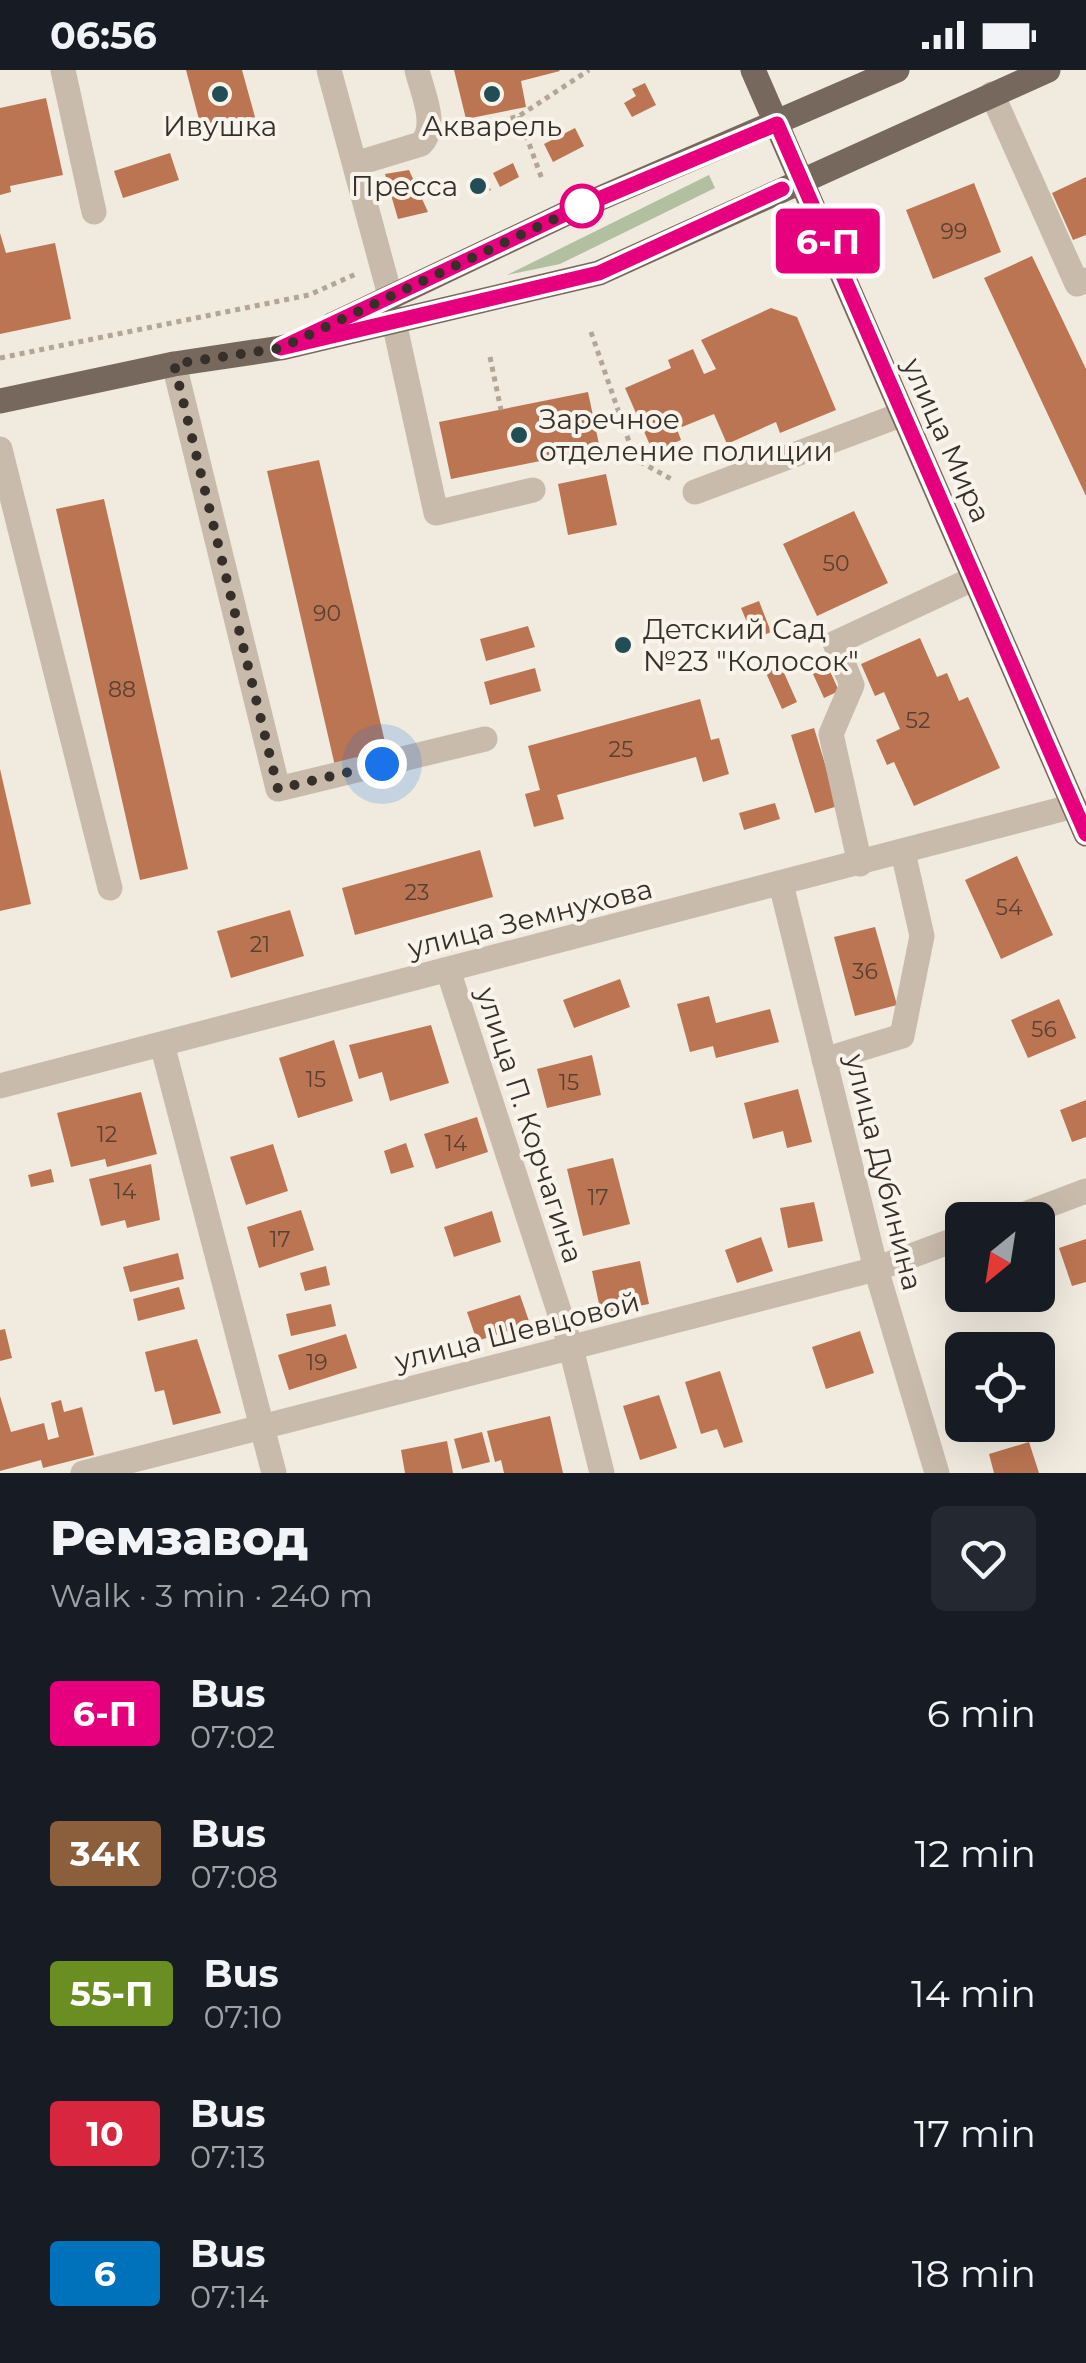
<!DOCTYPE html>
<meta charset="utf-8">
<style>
:root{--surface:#171b24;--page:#242831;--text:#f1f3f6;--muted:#9ea1a6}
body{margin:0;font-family:Montserrat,sans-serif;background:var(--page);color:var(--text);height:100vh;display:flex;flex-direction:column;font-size:38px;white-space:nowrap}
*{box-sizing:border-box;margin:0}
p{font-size:32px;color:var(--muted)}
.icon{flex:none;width:55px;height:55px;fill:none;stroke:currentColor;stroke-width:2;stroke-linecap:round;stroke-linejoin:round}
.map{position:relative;height:1403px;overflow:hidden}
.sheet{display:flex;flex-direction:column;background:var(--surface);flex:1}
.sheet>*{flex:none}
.badge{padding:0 20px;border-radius:8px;font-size:35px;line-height:65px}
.needle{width:65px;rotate:210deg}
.buttons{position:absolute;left:945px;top:1132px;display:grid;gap:20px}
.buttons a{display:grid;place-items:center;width:110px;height:110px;border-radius:15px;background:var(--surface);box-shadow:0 10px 40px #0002;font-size:50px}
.you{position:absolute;width:50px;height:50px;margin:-25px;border:8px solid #fff;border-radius:50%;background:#1a73e8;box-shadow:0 0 0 15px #1a73e833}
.map>.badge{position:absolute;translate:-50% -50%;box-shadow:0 0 0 5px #fff}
.round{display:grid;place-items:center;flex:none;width:105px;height:105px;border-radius:15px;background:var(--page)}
.summary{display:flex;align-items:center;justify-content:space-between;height:170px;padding:0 50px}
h1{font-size:48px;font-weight:800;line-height:75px}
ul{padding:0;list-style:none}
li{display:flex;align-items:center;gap:30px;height:140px;padding:0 50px}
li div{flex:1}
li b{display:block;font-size:38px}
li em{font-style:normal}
li .badge{min-width:110px;font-weight:700;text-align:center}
.status{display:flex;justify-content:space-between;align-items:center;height:70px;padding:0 50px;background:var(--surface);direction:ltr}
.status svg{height:28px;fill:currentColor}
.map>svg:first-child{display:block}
.green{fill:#b2bfa0}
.building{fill:#bc7552}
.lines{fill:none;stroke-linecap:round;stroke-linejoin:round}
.path{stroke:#b4a696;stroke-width:5;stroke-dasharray:5 5;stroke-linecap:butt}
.minor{stroke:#c8bbac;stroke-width:25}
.major{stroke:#77685d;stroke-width:25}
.line-casing{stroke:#fff;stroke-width:22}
.line{stroke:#e6007e;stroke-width:15}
.walk{stroke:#372f2a;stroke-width:10;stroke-dasharray:0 18}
.poi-dot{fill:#234d55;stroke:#f9f4eb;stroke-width:4}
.stop-dot{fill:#fff;stroke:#e6007e;stroke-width:5}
.labels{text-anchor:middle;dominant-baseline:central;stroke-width:8;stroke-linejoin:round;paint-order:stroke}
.number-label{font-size:22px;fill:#584034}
.poi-label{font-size:28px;fill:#372f2a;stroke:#f9f4eb}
.street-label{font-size:28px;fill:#372f2a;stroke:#f9f4eb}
</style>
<div class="status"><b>06:56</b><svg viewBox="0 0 49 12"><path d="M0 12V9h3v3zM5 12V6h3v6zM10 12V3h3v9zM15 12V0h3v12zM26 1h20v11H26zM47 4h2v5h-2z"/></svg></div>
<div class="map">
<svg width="1086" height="1403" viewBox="0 0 1086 1403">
<rect width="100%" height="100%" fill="#f1eadf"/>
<path class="green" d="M709,105L715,118L560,194L507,205Z"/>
<path class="building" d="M186,0H242L255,47L202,61Z
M454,0H559L560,1L521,11L526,37L466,49Z
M645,13L656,35L632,47L624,33L636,26L632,19Z
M46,28L63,105L10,116L11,122L0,125V38Z
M575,58L584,76L553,92L544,74Z
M170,83L179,110L123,128L114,101Z
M513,93L519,107L500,117L493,103Z
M409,100L428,142L398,149L385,104Z
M484,106L491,120L477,126L471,113Z
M1086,107V165L1073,170L1052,123Z
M974,113L1001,182L933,209L906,140Z
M0,163L6,183L55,173L71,249L0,264Z
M1032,186L1086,299V426L984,208Z
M771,238L797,247L836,340L780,363L776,352L727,374L714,344L677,359L681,370L653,382L625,318L671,298L668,290L693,279L704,304L716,299L701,270Z
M588,322L600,379L451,409L439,352Z
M319,390L388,685L335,696L267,401Z
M606,404L617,455L568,465L558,414Z
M104,429L188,799L140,810L56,439Z
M854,441L888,513L817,546L783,474Z
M759,531L771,562L754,569L741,538Z
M528,556L535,577L486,591L480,569Z
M920,568L937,607L947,603L959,631L968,627L1000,698L914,736L894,692L887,695L876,670L900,659L884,622L875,626L861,594Z
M781,596L797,632L782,639L766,603Z
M828,597L839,621L824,628L813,604Z
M535,598L541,621L490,635L484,612Z
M700,629L711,670L719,668L729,704L703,712L696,687L557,725L564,749L534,757L525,724L540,720L528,676Z
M814,658L838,736L815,743L791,665Z
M0,699L31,834L0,841Z
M775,733L780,749L744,760L739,743Z
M480,780L493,827L355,865L342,818Z
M1017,786L1053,865L1001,889L965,810Z
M290,840L304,886L231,908L217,861Z
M875,857L897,935L855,946L834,867Z
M620,909L630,937L574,958L563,930Z
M709,926L716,953L770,939L779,972L716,988L713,976L690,982L677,934Z
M1059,929L1076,968L1028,988L1011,950Z
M431,955L449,1013L390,1031L382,1002L359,1009L349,975Z
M334,970L353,1031L298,1048L279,988Z
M592,985L601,1025L547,1038L537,999Z
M798,1019L812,1072L787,1078L783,1061L753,1069L744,1033Z
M141,1022L157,1084L107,1097L105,1089L71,1097L57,1043Z
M1086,1030V1067L1072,1072L1060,1040Z
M477,1047L488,1082L436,1099L424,1064Z
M406,1073L414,1097L391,1104L384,1081Z
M273,1074L288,1121L246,1135L230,1087Z
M613,1088L630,1154L583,1166L567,1099Z
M151,1094L160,1150L127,1158L125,1150L101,1156L89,1109Z
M51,1099L54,1112L31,1117L28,1105Z
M814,1132L823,1171L788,1178L780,1138Z
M301,1140L314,1180L259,1198L247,1157Z
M492,1141L501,1172L454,1187L444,1157Z
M761,1167L773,1201L737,1213L725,1180Z
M1086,1169V1212L1072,1216L1059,1178Z
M178,1183L184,1209L130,1222L123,1197Z
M640,1191L649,1234L601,1243L592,1201Z
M326,1196L330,1215L305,1221L300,1203Z
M179,1217L185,1239L138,1251L133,1229Z
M520,1225L530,1254L477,1271L467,1242Z
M331,1234L336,1256L291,1266L286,1244Z
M5,1259L12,1288L0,1291V1260Z
M860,1261L874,1303L826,1319L812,1277Z
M346,1264L357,1298L289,1320L278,1285Z
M197,1269L221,1343L173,1355L164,1320L155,1322L145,1282Z
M720,1301L743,1372L724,1378L717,1359L701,1364L685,1312Z
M659,1325L677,1378L640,1390L623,1336Z
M0,1326L11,1362L44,1353L48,1370L59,1367L51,1333L61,1330L64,1342L82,1337L94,1385L43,1398L41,1390L0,1401Z
M550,1346L563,1403H504L501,1390L495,1392L487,1361Z
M482,1362L490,1392L462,1399L454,1369Z
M447,1371L453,1403H405L401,1380Z
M1029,1372L1039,1403H994L989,1384Z"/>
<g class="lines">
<path class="path" d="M519,46L542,109
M453,65L519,46L589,0
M591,262L635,389L673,410
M490,287L501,340
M0,288L309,225L356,204"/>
<path class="minor" d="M63,0L94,142
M329,0L391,229
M992,24L1077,214L1086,210
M355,94L421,74C439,56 422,22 417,0
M394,252L436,443L533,420
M174,294L278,719L485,669
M0,379L110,818
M695,422L903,344
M860,794L831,664L852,615L835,573L975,508
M781,814L876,1199L937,1403
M448,900L571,1278L602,1403
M162,974L274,1403
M824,990L902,966L922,866L903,782
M0,1016L1074,736
M1009,1150L1086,1121
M83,1403L876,1199L962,1167"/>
<path class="major" d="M753,0L1086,764
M332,255L582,136L897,0
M0,331L174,294L281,278L599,203L1048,0"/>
</g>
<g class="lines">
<defs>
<path id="line" d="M782,119L599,203L281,278L582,136L777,54L1086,764"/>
</defs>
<use href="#line" class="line-casing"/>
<use href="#line" class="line"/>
<path class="walk" d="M382,694L278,719L174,294L281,278L582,136"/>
</g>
<g class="poi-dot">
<circle cx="220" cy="24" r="10"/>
<circle cx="492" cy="24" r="10"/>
<circle cx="478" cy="116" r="10"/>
<circle cx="519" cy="365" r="10"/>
<circle cx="623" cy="575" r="10"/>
</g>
<circle class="stop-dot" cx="582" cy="136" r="20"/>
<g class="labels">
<g class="number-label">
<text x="954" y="161">99</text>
<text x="836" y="493">50</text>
<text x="327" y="543">90</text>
<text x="122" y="619">88</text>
<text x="918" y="650">52</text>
<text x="621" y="679">25</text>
<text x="417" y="822">23</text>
<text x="1009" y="837">54</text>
<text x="260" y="874">21</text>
<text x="865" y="901">36</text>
<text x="1044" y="959">56</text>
<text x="316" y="1009">15</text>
<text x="569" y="1012">15</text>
<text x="107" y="1064">12</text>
<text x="456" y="1073">14</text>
<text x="125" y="1121">14</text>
<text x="598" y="1127">17</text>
<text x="280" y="1169">17</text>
<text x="317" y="1292">19</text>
</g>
<g class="poi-label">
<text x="220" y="56">Ивушка</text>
<text x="492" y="56">Акварель</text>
<text x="458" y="116" text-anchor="end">Пресса</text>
<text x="539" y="349" text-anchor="start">Заречное<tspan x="539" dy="32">отделение полиции</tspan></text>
<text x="643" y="559" text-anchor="start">Детский Сад<tspan x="643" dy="32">№23 "Колосок"</tspan></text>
</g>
<g class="street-label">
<text transform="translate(947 370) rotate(66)">улица Мира</text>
<text transform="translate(530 848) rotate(-14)">улица Земнухова</text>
<text transform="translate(530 1055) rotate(72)">улица П. Корчагина</text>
<text transform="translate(884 1102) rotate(76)">улица Дубинина</text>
<text transform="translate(517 1261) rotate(-14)">улица Шевцовой</text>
</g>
</g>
</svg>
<div class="buttons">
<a><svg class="needle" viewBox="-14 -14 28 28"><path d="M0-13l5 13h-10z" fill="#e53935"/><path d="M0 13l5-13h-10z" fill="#9ea1a6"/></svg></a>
<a><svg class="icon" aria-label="locate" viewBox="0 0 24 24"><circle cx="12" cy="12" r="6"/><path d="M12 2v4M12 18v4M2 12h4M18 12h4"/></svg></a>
</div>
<div class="you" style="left:382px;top:694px"></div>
<b class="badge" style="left:828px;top:171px;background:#e6007e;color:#fff">6-П</b>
</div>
<section class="sheet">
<div class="summary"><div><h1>Ремзавод</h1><p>Walk · 3 min · 240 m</p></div><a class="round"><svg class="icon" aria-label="heart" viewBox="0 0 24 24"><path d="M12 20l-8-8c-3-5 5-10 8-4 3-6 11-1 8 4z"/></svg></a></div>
<ul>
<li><span class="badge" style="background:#e6007e;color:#fff">6-П</span><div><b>Bus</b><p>07:02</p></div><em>6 min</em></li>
<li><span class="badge" style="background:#8b5e3c;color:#fff">34К</span><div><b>Bus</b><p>07:08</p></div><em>12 min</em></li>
<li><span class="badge" style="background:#6b8e23;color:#fff">55-П</span><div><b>Bus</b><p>07:10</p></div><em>14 min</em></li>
<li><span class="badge" style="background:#d7263d;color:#fff">10</span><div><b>Bus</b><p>07:13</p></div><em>17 min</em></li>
<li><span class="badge" style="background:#0072bc;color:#fff">6</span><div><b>Bus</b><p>07:14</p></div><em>18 min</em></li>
</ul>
</section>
